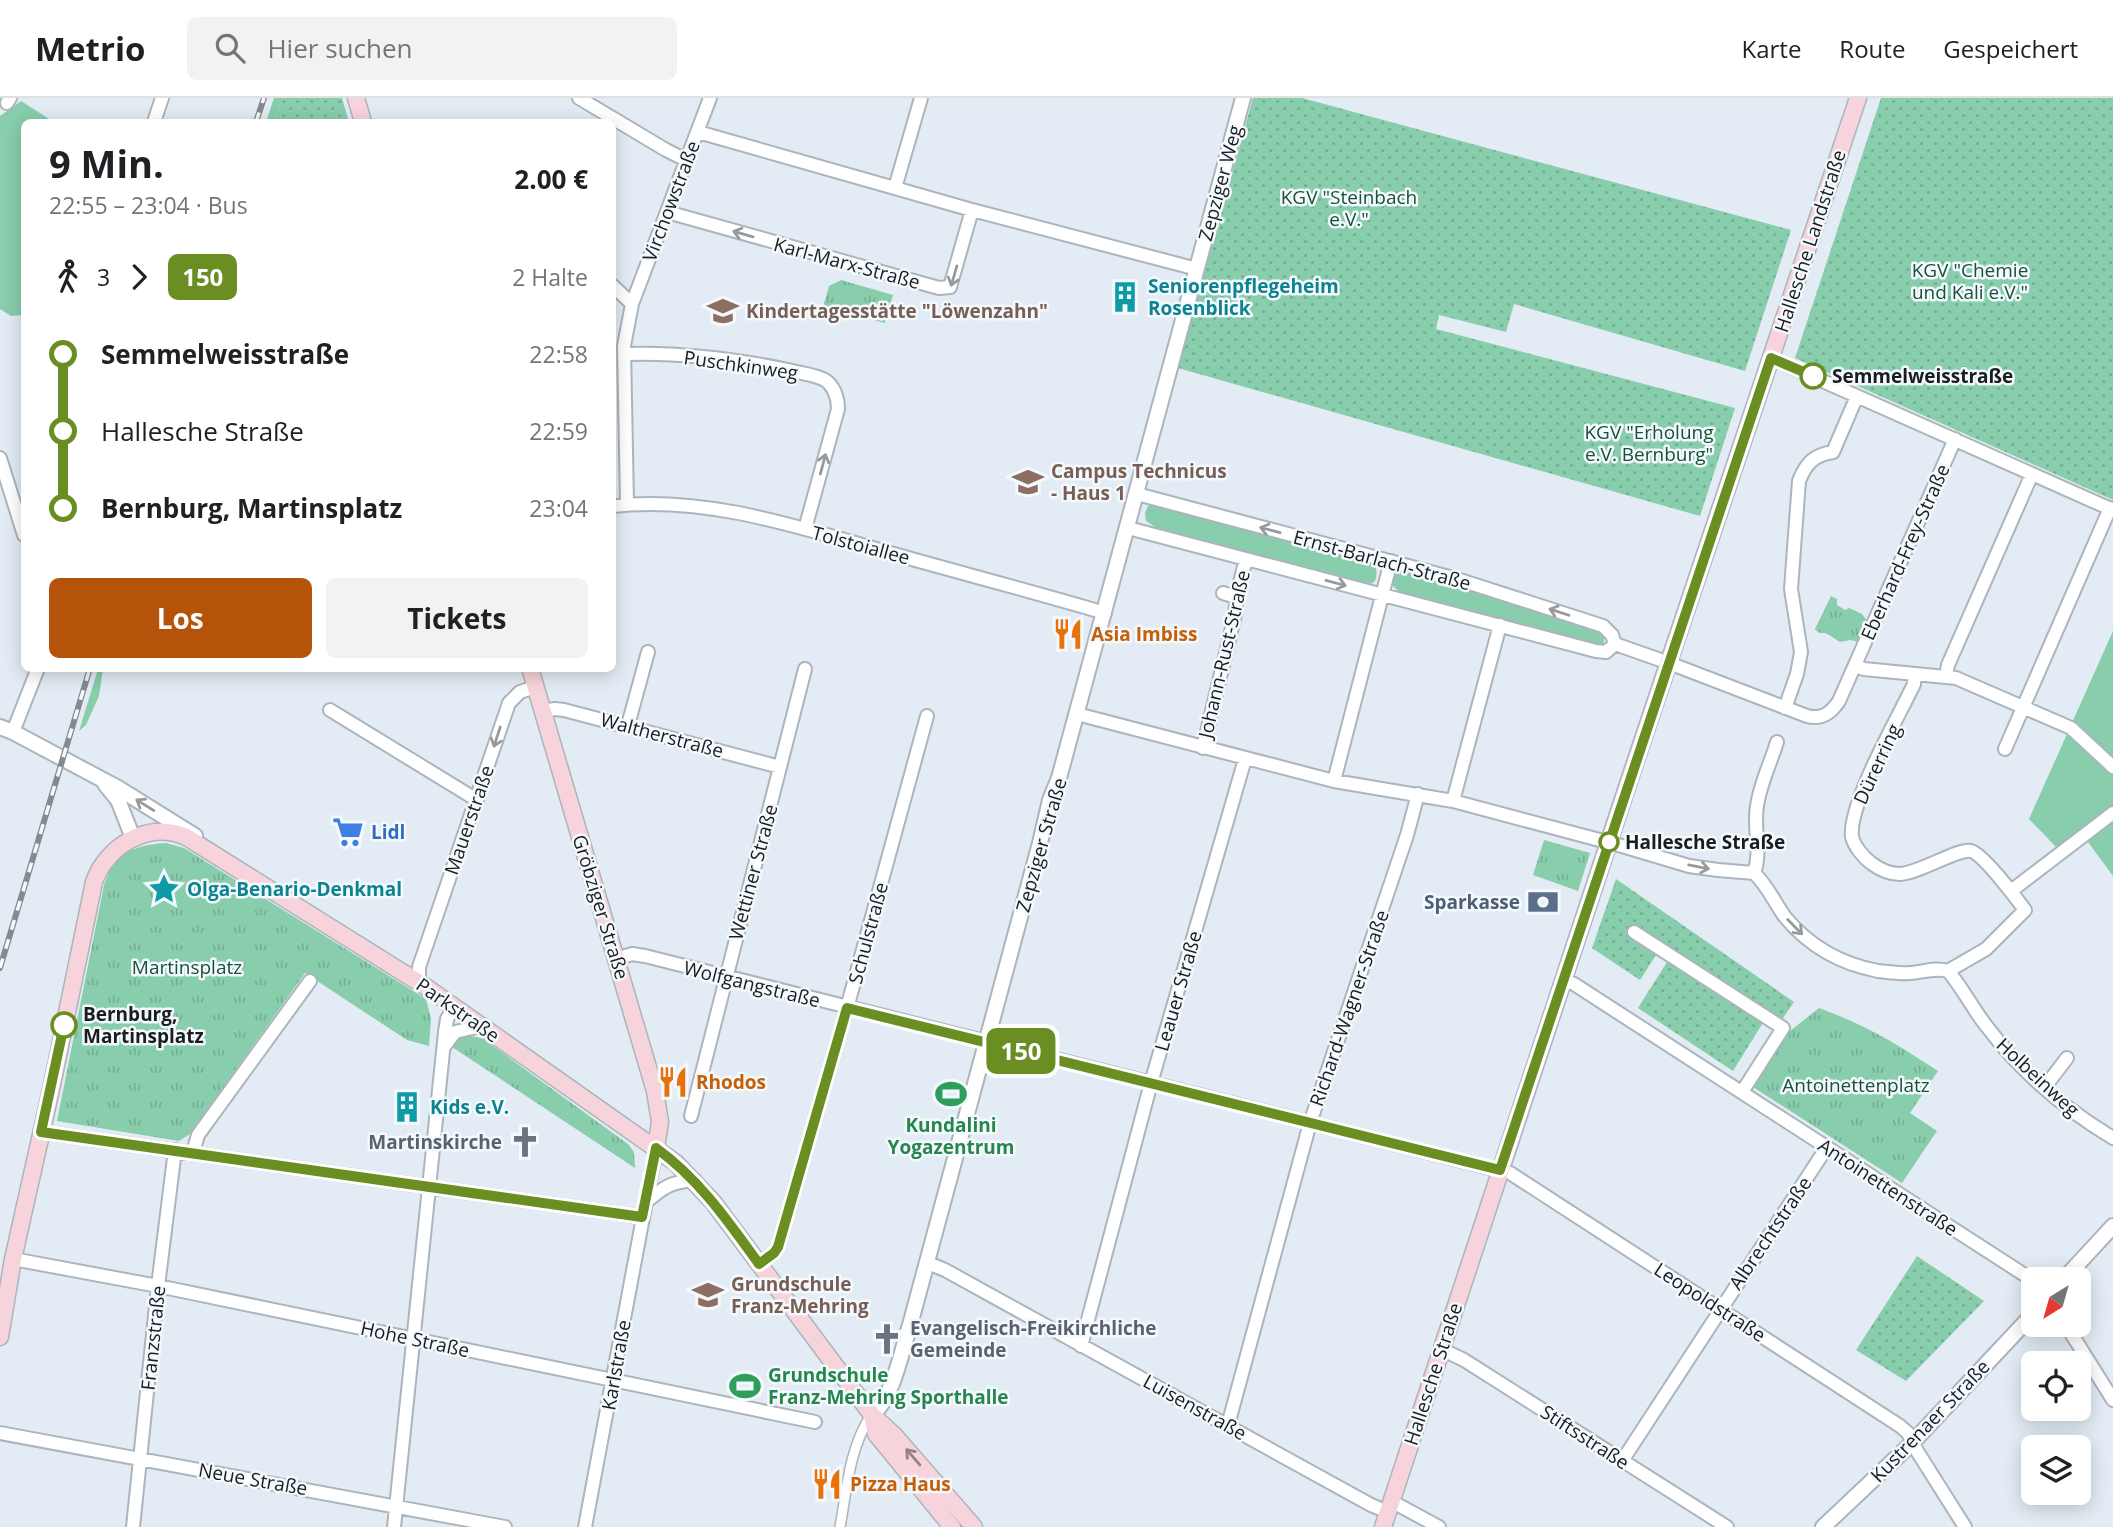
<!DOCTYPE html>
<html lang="de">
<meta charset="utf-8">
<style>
:root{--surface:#fff;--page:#f2f2f2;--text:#202124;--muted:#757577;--line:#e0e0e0;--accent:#b45309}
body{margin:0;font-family:"Open Sans",sans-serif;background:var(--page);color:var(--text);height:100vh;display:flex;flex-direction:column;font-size:26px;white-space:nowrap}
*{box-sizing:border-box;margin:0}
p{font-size:23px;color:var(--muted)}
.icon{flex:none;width:38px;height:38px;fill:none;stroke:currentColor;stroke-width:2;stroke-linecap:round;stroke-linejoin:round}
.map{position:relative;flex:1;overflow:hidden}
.side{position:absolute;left:21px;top:21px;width:595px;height:553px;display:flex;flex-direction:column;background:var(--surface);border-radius:10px;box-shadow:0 4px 18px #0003}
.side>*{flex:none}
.badge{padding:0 14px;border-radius:10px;font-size:24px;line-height:46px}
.needle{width:46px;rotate:217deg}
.tools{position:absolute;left:2021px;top:1169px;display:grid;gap:14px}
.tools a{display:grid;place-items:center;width:70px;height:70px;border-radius:10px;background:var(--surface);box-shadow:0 4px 18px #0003;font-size:35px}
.map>.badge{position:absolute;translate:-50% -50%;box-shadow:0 0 0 4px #fff}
.legs{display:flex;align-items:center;gap:10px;height:77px;padding:0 28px;font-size:23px}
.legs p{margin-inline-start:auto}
.summary{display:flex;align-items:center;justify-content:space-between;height:119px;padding:0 28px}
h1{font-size:38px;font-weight:700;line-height:52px}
.primary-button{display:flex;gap:14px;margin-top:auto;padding:14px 28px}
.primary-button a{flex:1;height:80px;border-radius:10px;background:var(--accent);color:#fff;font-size:28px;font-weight:700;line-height:80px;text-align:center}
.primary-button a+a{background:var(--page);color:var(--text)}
ul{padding:0 28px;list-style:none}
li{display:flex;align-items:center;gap:24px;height:77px;font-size:26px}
li i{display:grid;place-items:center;width:10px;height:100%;margin:0 9px;background:currentColor}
li i::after{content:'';width:18px;height:18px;margin:-9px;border:5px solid;border-radius:50%;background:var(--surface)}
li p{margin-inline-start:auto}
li:first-child i{background:linear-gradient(#0000 50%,currentColor 0)}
li:last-child i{background:linear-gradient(currentColor 50%,#0000 0)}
header{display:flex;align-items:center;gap:42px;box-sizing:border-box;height:98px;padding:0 35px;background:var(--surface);border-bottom:2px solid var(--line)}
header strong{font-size:33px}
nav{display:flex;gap:38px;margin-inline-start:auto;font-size:24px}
.search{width:490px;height:63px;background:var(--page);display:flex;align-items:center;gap:18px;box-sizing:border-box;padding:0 24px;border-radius:10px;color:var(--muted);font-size:26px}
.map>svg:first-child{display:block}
.grass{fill:#88cdac}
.park{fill:url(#park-tufts)}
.garden{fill:url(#garden-dots)}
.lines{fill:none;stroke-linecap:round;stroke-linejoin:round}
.pedestrian-casing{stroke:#acb4bc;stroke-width:12}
.minor-casing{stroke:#acb4bc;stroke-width:16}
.tertiary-casing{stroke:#acb4bc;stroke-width:18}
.secondary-casing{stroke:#acb4bc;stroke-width:19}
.pedestrian{stroke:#fff;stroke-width:9}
.minor{stroke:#fff;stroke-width:12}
.tertiary{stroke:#fff;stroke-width:14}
.secondary{stroke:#f7d4db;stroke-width:16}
.rail-casing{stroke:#848a90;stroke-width:6}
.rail{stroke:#f3f9fd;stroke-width:3.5;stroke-dasharray:10;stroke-linecap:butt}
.oneway{stroke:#98999b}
.oneway2{stroke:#948287}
.line-1-casing{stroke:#fff;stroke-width:16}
.line-1{stroke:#6b8e23;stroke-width:10}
.stop-1-dot{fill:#fff;stroke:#6b8e23;stroke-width:3.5}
.labels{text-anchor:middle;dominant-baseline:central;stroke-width:5;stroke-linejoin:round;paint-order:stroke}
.street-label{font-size:19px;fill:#1a1d20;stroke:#f3f9fd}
.park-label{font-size:19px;fill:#19503a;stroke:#f3f9fd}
.culture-label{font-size:19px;font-weight:bold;fill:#0d838f;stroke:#f3f9fd;text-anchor:start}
.education-label{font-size:19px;font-weight:bold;fill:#785e54;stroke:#f3f9fd;text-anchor:start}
.stop-label{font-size:19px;font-weight:bold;fill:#1a1d20;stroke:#f3f9fd;text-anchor:start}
.food-label{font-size:19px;font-weight:bold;fill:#c56008;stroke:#f3f9fd;text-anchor:start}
.shop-label{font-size:19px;font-weight:bold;fill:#366cbe;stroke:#f3f9fd;text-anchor:start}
.service-label{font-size:19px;font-weight:bold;fill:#4e5e75;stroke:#f3f9fd;text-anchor:end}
.leisure-label{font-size:19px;font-weight:bold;fill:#27864d;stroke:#f3f9fd}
.worship-label{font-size:19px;font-weight:bold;fill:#5b616d;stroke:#f3f9fd;text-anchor:end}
</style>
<header>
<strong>Metrio</strong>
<div class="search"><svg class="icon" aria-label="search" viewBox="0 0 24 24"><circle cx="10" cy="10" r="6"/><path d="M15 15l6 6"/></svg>Hier suchen</div>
<nav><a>Karte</a><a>Route</a><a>Gespeichert</a></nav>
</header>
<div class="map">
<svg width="2113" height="1429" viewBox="0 0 2113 1429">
<defs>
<pattern id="park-tufts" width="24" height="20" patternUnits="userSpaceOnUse" patternTransform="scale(1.75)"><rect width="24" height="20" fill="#88cdac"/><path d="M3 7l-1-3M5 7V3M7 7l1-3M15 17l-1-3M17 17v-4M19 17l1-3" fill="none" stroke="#75b094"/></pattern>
<pattern id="garden-dots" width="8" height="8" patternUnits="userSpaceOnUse" patternTransform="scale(1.75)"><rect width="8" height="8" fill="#88cdac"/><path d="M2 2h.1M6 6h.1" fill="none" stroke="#75b094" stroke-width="1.8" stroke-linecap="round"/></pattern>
</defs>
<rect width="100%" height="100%" fill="#e3ecf4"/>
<path class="grass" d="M274,0H283L275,24H266Z
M21,3L54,24H24V217L11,218L0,211V18Z
M1154,406L1368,463C1377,467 1378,474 1375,483L1369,487L1363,486L1161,433L1146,423L1145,415L1148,408Z
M1397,472L1591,527L1600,531L1605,538L1603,547L1596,548L1408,497C1397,493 1391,489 1390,478Z
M2113,533V707L2057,750L2029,721Z
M98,571H103L99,598L86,627L79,633Z
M2113,721V778L2088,744L2090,739Z"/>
<path class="park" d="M841,182L893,197L885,225L823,209L829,188Z
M1831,498L1837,501V507L1845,512L1849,510L1862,516L1868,524L1859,544L1850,542L1840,544C1836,542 1833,539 1829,537C1824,533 1820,538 1815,531Z
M1544,742L1590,755L1578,793L1533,777Z
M166,745L184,750L426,901L431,921L429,948L407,942L305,875L190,1036L179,1043L57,1023L104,787C107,780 109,771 114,766C125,750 148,746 166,745Z
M1819,910C1866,927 1897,946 1938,973L1910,1015L1937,1033L1902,1085L1753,989L1790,933Z
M465,937L482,940L628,1046L634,1054L635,1070L452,949L460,938Z"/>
<path class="garden" d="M283,0H342L349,24H275Z
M1253,0H1302L1791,132L1745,273L1514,206L1506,234L1439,217L1436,231L1735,310L1700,418L1178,270Z
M1881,0H2113V402L1795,260Z
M1616,781L1794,904L1781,923L1663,846L1640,882L1592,850Z
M1669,861L1764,923L1733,973L1638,910Z
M1917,1158L1984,1203L1906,1283L1856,1252Z"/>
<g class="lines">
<defs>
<path id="pedestrian" d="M840,1429C847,1391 849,1351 871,1317"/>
<path id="minor" d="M579,0L666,52L686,62
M7,5L10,0
M154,24L162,0
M698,34L972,112L1197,171
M895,90L921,0
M667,114L939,190L950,189L972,112
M612,187L632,206L624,248L627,406
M632,206L710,0
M624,256C678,254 735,261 788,272C799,275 814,276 825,282C834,288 838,300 838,311L805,431
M1771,260L2113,412
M0,360L24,437
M1137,396L1457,481L1603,528L1612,537L1615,546
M612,408C708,397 804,431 894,456C964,476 1035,494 1105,515
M1128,430L1596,553L1606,554L1615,546
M1223,495L1236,499
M1615,546L1669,565L1807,618C1822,622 1831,615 1839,603L1955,341
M1855,568L1864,571L1956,580L2071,630L2113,669
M1946,578L1948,567L2032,376
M1785,610L1797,576L1801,554L1791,491L1799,383C1806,365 1814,357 1833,354L1857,298
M330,612L477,702
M543,613L555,611L564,612L780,669
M1077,616L1334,683L1453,703L1622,748L1689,768L1718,772L1754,775
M628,627L648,554
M13,634L38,570
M1203,650L1235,517L1237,496L1246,461
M2005,651L2110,410
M1334,683L1391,463
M1453,703L1500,527
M1754,775C1768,788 1774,804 1785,819C1809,848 1841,866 1878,873C1888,874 1899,876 1910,875C1923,874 1936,869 1948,873L1986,851L2025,812C2017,801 1983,756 1971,753C1958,750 1920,775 1900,776C1889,776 1879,771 1871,765C1864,760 1854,748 1852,739C1848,706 1898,620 1914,586L1915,577
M1754,775C1762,754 1753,730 1757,708C1760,686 1771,664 1777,644
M2011,793L2113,715
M1634,834L1783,930L1742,994
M616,861L632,856L645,858L1510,1075L1900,1328L1908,1335L1917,1353L1965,1429
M1948,873C1963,890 1973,912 1988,930C2022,975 2065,1011 2113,1040
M1564,882L1574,886L1625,919L2034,1183
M419,884V869L509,605L520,594L535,589
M444,949L455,934L481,928
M2044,990L2067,960
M691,1018L805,571
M41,1034L642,1119
M193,1054L198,1037L310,883
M646,1104C664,1089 670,1084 695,1082
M13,1161L158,1188L815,1324
M928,1165L945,1172L1371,1407L1388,1414
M759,1166L774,1155L778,1149L847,910L927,618
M2066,1227L2113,1302
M1081,1248L1151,985L1245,661
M1441,1251L1464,1262L1727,1429
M1228,1327L1310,1025L1407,737L1418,696
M0,1335L505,1429
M1622,1363L1827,1049
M1391,1403L1439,1429
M133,1429L158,1188L175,1052
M394,1429L445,934L447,921L454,909
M585,1429L656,1050"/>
<path id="tertiary" d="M0,629L13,634L118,690L195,738
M105,686L118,702L133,740
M2064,1181L2113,1128
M872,1317C894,1298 901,1254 910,1227L1040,745L1050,702L1059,680L1243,0
M1823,1429L1912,1345L2034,1215"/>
<path id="secondary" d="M356,0L363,24
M530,570L655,993L660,1024L656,1050
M0,1239L13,1161L51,992L94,784C106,749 147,723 184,738C189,740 194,744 199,747L426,889L676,1065L713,1104L872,1317L894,1337L974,1429
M872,1317L876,1336L952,1429
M1383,1429L1633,671L1858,0"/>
</defs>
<use href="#pedestrian" class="pedestrian-casing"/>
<use href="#minor" class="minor-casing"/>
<use href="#tertiary" class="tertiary-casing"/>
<use href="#secondary" class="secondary-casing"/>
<use href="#pedestrian" class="pedestrian"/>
<use href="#minor" class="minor"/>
<use href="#tertiary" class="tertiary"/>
<use href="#secondary" class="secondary"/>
<defs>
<path id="rail" d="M256,24L264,0
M0,870L90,570"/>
</defs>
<use href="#rail" class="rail-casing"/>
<use href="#rail" class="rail"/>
</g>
<defs><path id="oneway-shaft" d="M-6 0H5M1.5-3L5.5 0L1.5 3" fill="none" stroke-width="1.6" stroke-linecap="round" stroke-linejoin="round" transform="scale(1.75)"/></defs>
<g class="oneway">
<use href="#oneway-shaft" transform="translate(743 136) rotate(-164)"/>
<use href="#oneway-shaft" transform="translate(954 178) rotate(106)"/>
<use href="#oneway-shaft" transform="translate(823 366) rotate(-75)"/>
<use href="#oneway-shaft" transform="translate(1270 432) rotate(-165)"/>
<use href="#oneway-shaft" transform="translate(1336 485) rotate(15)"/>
<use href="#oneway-shaft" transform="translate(1559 514) rotate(-162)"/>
<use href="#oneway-shaft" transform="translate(497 639) rotate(108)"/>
<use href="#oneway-shaft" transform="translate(145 707) rotate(-148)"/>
<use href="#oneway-shaft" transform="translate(1699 769) rotate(11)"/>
<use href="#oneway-shaft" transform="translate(1795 829) rotate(46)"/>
</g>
<use class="oneway2" href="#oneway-shaft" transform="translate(913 1359) rotate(-131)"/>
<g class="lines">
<defs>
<path id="line-1" d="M64,927L41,1034L642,1119L656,1050C699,1081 728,1123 759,1166L774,1155L778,1149L847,910L1500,1072L1771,260L1813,278"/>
</defs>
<use href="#line-1" class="line-1-casing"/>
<use href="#line-1" class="line-1"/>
</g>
<defs>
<symbol id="building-bare" viewBox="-9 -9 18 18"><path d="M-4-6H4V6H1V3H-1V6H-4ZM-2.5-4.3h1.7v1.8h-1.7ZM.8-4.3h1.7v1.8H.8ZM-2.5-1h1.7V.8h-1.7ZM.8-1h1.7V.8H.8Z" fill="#0f9aa8" stroke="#f3f9fd" stroke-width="2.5" paint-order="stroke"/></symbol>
<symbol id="school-bare" viewBox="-9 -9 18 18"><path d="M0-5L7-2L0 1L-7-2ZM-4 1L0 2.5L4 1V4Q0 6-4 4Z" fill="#8d6e63" stroke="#f3f9fd" stroke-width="2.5" paint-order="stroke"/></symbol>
<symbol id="restaurant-bare" viewBox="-9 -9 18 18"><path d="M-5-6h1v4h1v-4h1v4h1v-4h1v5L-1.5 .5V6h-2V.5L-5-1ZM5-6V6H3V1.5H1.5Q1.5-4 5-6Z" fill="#e8710a" stroke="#f3f9fd" stroke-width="2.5" paint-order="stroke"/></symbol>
<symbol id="supermarket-bare" viewBox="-9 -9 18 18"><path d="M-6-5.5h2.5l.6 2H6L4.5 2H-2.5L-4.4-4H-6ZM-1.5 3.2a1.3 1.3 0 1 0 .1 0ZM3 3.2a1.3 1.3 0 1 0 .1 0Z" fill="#3f7fe0" stroke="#f3f9fd" stroke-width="2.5" paint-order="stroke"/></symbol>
<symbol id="sight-bare" viewBox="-9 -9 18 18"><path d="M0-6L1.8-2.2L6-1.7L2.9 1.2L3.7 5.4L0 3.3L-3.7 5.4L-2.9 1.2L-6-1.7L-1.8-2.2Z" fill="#0f9aa8" stroke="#f3f9fd" stroke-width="2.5" paint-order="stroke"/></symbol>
<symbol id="bank-bare" viewBox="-9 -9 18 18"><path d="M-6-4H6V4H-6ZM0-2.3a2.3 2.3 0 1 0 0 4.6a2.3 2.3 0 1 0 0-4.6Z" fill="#5c6f8a" stroke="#f3f9fd" stroke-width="2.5" paint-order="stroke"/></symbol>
<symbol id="stadium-bare" viewBox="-9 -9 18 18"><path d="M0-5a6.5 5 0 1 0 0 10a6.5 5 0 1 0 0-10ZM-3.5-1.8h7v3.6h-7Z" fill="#2e9e5b" stroke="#f3f9fd" stroke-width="2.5" paint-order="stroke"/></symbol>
<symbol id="church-bare" viewBox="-9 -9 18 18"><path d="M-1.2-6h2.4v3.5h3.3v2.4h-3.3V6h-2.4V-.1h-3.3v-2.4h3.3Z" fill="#6b7280" stroke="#f3f9fd" stroke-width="2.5" paint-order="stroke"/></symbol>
</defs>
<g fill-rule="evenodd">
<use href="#building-bare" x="1103" y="177" width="44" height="44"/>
<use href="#school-bare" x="701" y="191" width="44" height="44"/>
<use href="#school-bare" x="1006" y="362" width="44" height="44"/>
<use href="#restaurant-bare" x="1046" y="514" width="44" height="44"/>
<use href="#supermarket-bare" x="326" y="712" width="44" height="44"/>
<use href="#sight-bare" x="142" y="769" width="44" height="44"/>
<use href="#bank-bare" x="1521" y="782" width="44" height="44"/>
<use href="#restaurant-bare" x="651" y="962" width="44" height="44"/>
<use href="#stadium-bare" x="929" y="974" width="44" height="44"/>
<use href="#building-bare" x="385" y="987" width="44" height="44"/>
<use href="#church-bare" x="503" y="1022" width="44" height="44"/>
<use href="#school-bare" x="686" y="1175" width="44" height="44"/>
<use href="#church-bare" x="865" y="1219" width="44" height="44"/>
<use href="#stadium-bare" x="723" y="1266" width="44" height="44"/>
<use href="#restaurant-bare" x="805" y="1364" width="44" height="44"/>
</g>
<g class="stop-1-dot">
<circle cx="1813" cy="278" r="12"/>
<circle cx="1609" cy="744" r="9"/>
<circle cx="64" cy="927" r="12"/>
</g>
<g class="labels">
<g class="street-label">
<text transform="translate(1220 85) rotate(-75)">Zepziger Weg</text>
<text transform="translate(671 103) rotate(-69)">Virchowstraße</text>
<text transform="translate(1810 143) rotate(-72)">Hallesche Landstraße</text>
<text transform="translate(847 165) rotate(15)">Karl-Marx-Straße</text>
<text transform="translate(741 267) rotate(8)">Puschkinweg</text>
<text transform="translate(861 447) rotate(15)">Tolstoiallee</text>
<text transform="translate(1905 454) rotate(-66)">Eberhard-Frey-Straße</text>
<text transform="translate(1382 462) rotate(15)">Ernst-Barlach-Straße</text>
<text transform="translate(1224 556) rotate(-77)">Johann-Rust-Straße</text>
<text transform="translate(662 637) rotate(15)">Waltherstraße</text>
<text transform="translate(1877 666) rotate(-65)">Dürerring</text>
<text transform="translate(469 722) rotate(-71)">Mauerstraße</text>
<text transform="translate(1041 747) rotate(-74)">Zepziger Straße</text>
<text transform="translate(753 774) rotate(-75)">Wettiner Straße</text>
<text transform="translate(601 809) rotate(73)">Gröbziger Straße</text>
<text transform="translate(868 835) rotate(-75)">Schulstraße</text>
<text transform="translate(752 886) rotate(14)">Wolfgangstraße</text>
<text transform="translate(1178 893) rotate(-74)">Leauer Straße</text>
<text transform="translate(1349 910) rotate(-71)">Richard-Wagner-Straße</text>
<text transform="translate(458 912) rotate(35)">Parkstraße</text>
<text transform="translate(2038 979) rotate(43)">Holbeinweg</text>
<text transform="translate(1888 1089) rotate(33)">Antoinettenstraße</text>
<text transform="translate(1770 1135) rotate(-56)">Albrechtstraße</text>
<text transform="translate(1710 1204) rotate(33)">Leopoldstraße</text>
<text transform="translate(153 1240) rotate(-84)">Franzstraße</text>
<text transform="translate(415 1241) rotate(12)">Hohe Straße</text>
<text transform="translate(616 1267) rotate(-80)">Karlstraße</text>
<text transform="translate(1433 1276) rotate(-72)">Hallesche Straße</text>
<text transform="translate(1195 1309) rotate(29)">Luisenstraße</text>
<text transform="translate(1930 1323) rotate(-46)">Kustrenaer Straße</text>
<text transform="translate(1585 1339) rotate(33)">Stiftsstraße</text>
<text transform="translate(253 1381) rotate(10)">Neue Straße</text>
</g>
<g class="park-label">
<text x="1349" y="99">KGV "Steinbach<tspan x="1349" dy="22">e.V."</tspan></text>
<text x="1970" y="172">KGV "Chemie<tspan x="1970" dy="22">und Kali e.V."</tspan></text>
<text x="1649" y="334">KGV "Erholung<tspan x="1649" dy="22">e.V. Bernburg"</tspan></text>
<text x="187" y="869">Martinsplatz</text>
<text x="1856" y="987">Antoinettenplatz</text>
</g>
<g class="culture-label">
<text x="1148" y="188">Seniorenpflegeheim<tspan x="1148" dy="22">Rosenblick</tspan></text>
<text x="187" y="791">Olga-Benario-Denkmal</text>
<text x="430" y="1009">Kids e.V.</text>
</g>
<g class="education-label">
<text x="746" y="213">Kindertagesstätte "Löwenzahn"</text>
<text x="1051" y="373">Campus Technicus<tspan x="1051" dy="22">- Haus 1</tspan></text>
<text x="731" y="1186">Grundschule<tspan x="731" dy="22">Franz-Mehring</tspan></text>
</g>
<g class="stop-label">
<text x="1832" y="278">Semmelweisstraße</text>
<text x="1625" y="744">Hallesche Straße</text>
<text x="83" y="916">Bernburg,<tspan x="83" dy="22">Martinsplatz</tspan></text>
</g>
<g class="food-label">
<text x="1091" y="536">Asia Imbiss</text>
<text x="696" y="984">Rhodos</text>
<text x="850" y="1386">Pizza Haus</text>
</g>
<g class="shop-label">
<text x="371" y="734">Lidl</text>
</g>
<g class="service-label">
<text x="1520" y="804">Sparkasse</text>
</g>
<g class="leisure-label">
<text x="951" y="1027">Kundalini<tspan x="951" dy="22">Yogazentrum</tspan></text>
<text x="768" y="1277" text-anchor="start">Grundschule<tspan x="768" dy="22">Franz-Mehring Sporthalle</tspan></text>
</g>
<g class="worship-label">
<text x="502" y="1044">Martinskirche</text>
<text x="910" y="1230" text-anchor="start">Evangelisch-Freikirchliche<tspan x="910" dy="22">Gemeinde</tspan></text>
</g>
</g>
</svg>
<div class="tools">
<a><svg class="needle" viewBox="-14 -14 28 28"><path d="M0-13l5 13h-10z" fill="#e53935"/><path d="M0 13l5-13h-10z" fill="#757577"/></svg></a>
<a><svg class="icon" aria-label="locate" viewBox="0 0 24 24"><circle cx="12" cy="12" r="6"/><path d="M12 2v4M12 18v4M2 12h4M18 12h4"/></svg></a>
<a><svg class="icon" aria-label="layers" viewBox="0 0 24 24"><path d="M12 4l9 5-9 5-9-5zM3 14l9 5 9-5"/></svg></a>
</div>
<b class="badge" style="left:1021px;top:953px;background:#6b8e23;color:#fff">150</b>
<section class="side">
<div class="summary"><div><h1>9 Min.</h1><p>22:55 – 23:04 · Bus</p></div><b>2.00 €</b></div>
<div class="legs"><svg class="icon" aria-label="walk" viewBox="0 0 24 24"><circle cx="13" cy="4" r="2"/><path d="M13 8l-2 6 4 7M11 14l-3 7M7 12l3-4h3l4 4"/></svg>3<svg class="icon" aria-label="forward" viewBox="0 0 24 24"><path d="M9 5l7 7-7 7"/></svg><b class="badge" style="background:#6b8e23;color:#fff">150</b><p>2 Halte</p></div>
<ul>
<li><i style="color:#6b8e23"></i><b>Semmelweisstraße</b><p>22:58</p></li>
<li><i style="color:#6b8e23"></i><span>Hallesche Straße</span><p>22:59</p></li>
<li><i style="color:#6b8e23"></i><b>Bernburg, Martinsplatz</b><p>23:04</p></li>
</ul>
<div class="primary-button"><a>Los</a><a>Tickets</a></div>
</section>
</div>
